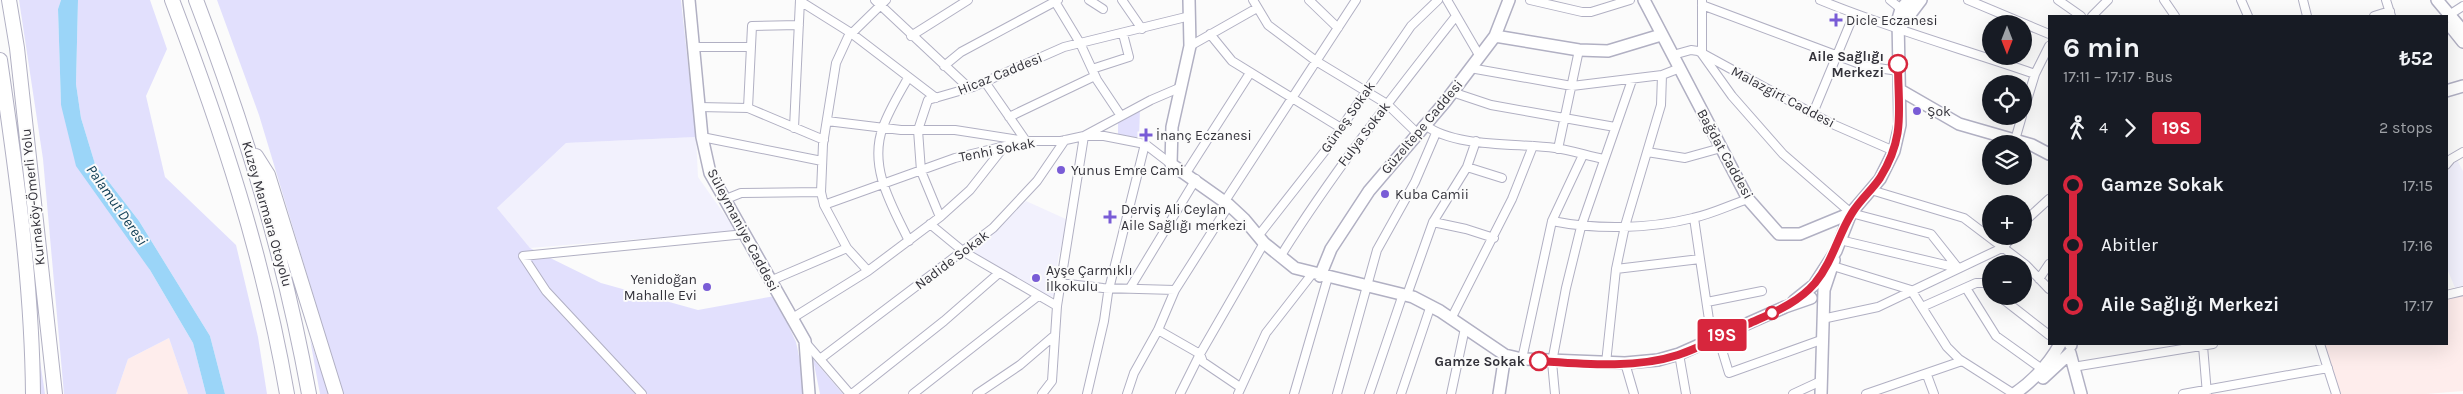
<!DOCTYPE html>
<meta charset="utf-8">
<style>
:root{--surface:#171b24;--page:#20242c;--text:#f1f3f6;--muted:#9ea1a6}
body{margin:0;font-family:Karla,sans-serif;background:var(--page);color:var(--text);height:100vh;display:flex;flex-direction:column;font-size:19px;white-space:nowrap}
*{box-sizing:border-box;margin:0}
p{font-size:16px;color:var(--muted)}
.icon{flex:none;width:28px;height:28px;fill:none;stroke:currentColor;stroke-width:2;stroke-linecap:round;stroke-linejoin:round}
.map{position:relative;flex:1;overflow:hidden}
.panel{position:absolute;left:2048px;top:15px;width:400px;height:330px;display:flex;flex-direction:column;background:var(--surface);border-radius:0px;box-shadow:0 5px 20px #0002}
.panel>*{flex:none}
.badge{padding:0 10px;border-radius:4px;font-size:18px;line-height:32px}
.needle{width:32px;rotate:180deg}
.controls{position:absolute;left:1982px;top:15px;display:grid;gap:10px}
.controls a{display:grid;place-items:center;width:50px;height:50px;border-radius:50%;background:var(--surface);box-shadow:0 5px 20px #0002;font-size:25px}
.map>.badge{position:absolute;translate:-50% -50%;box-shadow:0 0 0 2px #fff}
.legs{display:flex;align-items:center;gap:8px;height:55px;padding:0 15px;font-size:16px}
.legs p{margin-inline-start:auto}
.overview{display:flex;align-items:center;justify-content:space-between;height:85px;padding:0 15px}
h1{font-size:28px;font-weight:700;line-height:38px}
ul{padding:0 15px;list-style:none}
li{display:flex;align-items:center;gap:18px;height:60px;font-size:19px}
li i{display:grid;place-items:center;width:8px;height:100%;margin:0 6px;background:currentColor}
li i::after{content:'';width:12px;height:12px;margin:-6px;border:4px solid;border-radius:50%;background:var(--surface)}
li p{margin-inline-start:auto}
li:first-child i{background:linear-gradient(#0000 50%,currentColor 0)}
li:last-child i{background:linear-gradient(currentColor 50%,#0000 0)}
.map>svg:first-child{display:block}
.industrial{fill:#feedec}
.built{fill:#f2f1fd}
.green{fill:#e2e0fd}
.water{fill:#9bd5f8}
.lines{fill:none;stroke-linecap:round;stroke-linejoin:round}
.street-casing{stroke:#b1b0c3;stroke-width:10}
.secondary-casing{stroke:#b1b0c3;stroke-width:14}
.highway-casing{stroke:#b1b0c3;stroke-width:16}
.street{stroke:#fff;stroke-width:8}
.secondary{stroke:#fff;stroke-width:11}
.highway{stroke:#fff;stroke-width:14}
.line-1-casing{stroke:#fff;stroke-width:11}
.line-1{stroke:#d7263d;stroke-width:8}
.poi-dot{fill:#795cd6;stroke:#fbfbfb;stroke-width:2}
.stop-1-dot{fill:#fff;stroke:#d7263d;stroke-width:2.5}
.labels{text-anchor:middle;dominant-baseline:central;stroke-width:4;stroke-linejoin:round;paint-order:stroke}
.poi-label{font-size:14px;fill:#33323a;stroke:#fbfbfb;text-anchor:start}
.stop-label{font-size:14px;font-weight:bold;fill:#33323a;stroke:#fbfbfb;text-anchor:end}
.street-label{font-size:14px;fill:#33323a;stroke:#fbfbfb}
.water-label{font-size:15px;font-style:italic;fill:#0e3d54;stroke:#fbfbfb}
</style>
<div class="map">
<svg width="2463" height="394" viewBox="0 0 2463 394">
<rect width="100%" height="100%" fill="#fbfbfb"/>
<path class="industrial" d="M2463,286V391L2426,394H2340L2323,344H2446V290Z
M169,338L188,394H116L128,359Z"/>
<path class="built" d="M696,137L698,177L736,231L530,248L497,208L566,143Z
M2457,160L2463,171V286L2455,288L2446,266V174L2453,163Z
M1026,201L1068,220L1058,259L1054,296L1049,297L971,251Z"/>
<path class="green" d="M19,0H61L58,9L61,105L150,270L193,343L206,394H188L169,338L128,359L116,394H64L43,159Z
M78,0H150L167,49L146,96L165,177L236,245L258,337L267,394H225L210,336L139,221L95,164L81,118L76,84Z
M217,0H681L696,137L566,143L497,208L530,248L601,283L698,310L775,296L796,342L807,394H343L259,115Z
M1140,109L1139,138L1118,134V122Z
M310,339L329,394H320Z
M38,348L45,394H38Z
M813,359L843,394H820Z"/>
<path class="water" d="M61,0H78L76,84L81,118L95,164L139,221L210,336L225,394H206L193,343L150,270L76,166L61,105L58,9Z"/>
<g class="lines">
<defs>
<path id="street" d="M875,0L969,88
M1054,0L1080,43L1097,80L1121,116
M1089,0L1103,9
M1122,0L1142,29
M1253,0L1268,25L1316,61L1387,104L1417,133
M1309,0L1338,28
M1447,0L1479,55
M1530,0L1582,12H1591L1630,0
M1702,0V54L1732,96L1783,154L1851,213L1931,234L1958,268L1840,240
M1820,0C1890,29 1963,49 2035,74L2024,110
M1890,0L1901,9
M1968,0L2049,34
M2058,0L2081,16
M2164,0L2175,16
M2241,0L2248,16
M2303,0L2307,16
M2386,0L2391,16
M800,1L851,33L936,98
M1702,5L1865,66L1898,71
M2449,15L2463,6
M2092,16L2108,0
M2374,16L2390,11
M1210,34L1232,61L1341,128
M911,36L968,0
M1190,46L1257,8
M694,47H751
M1673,55L1691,50L1698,51L1830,123L1894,151
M944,66L961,52L1058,0
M1470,68L1572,86L1662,75L1680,68
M1092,69L1129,57L1123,34
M2035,74L2049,46
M908,78C899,94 889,110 883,127C868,167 892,206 909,241
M1452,92L1491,105L1615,127
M699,107L748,108L824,140
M748,108L752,26L799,25
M1813,113L1854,14
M1009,117L1095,76
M827,121L901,130H955L1026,141L985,82
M1425,125C1455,148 1517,143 1555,148C1571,150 1588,156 1604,159
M794,128L800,0
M702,137L822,161
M2015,140L2022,116
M1558,149L1579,50
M1647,152L1685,158L1721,148
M2446,165L2451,159L2463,152
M1467,167L1502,178
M1186,173L1250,73
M1871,190L1964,218L2026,265L2049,289
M726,199L741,193L821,192
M1225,201L1356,0
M824,205L955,158L1026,141H1061L1084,136H1104L1145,144L1171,164
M940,217L921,171L918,130L928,100L973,87L1064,47L1190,16
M1694,218L1700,259
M1552,221L1583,155
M1433,222L1466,229L1494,238
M2024,222L2049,199
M930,224L964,252L1057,306
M1259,235L1328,147L1411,26L1438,0
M1280,257C1333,172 1394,95 1456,16
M1833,266L1911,290L1947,347L1959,359L2014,394
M1616,269L1700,259L1712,340
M868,271L847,248L824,205L821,192L823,144L836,63L848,37L886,0
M2039,279L2049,264
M770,281L847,248
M1060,283L1103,288L1175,290
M1130,288L1196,179
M1966,288L1996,336L2042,369
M1407,295L1433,222L1467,167L1476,141
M2446,295L2463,291
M1999,296L2049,335
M1707,302L1762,291
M1922,307L1976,283H1987L1991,288
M791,319L868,271L940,217L970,190L1003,148
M1451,319L1512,199L1533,146
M1822,319L1878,307L2004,247L2012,236
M1158,330L1200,354L1203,362L1240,387
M1718,337L1729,373L1821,340
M806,343L850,394
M2320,344L2336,394
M2203,346L2207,394
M1679,354L1686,394
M820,359L993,228L1037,181L1065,140
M1522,359L1552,221C1597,230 1649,229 1693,218C1712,214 1730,205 1748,199
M1606,363L1616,269L1625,226L1661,105L1662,75
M1625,363L1634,394
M2073,367L2213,344
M1927,375L1934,394
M642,394L546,291L523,256L745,234
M852,394L944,321L999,273
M913,394L1038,296
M977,394L1020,365L1055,335
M1042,394L1052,381L1057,306L1084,136L1151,100L1179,88
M1087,394L1104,321L1108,293L1145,144
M1127,394L1134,373L1158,330L1175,290L1229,205
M1180,394L1200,354L1264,243
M1238,394L1266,333L1312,274
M1294,394L1328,277
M1337,394L1377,250L1415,182L1436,133
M1369,394L1403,294
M1401,394L1431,305
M1451,394L1465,328
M1555,394L1552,362L1566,288L1581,227L1632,80
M1793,394L1821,381
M1866,394L1962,361
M2183,394L2328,368"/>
<path id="secondary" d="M689,0L702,137L710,173L805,341L809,394
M1189,0L1190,46L1172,127L1171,164L1229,205L1244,219L1264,243L1295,268L1413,297L1440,311L1505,355L1522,359L1625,363L1658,360L1679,354L1785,307L1811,298
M1644,0L1748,199L1779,234H1800L1851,213
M2437,0L2463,31
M2451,27L2463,42
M1899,29L1921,0
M1495,36L1579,50L1608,51L1661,35
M1900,90L1959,124L2032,145L2049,154
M2446,91L2463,86
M1320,276L1331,249L1369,191L1445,102L1495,36L1509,0
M1794,301L1814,285L1836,251L1851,213L1880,179L1894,151L1900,125L1898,19L1901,9L1909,0
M2070,344L2071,345
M2070,353L2081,394
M2043,378L2070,353
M1499,394L1505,355
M1821,394L1824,290L1834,260
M2014,394C2033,381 2049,364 2060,344"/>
<path id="highway" d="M9,0L17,48L55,394
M172,0C222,131 263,255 287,394
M196,0C246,131 284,256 309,394
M0,60C16,170 32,282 33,394
M256,156L268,175L336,394"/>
</defs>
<use href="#street" class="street-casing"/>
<use href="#secondary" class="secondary-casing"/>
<use href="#highway" class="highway-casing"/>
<use href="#street" class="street"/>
<use href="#secondary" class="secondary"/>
<use href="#highway" class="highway"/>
</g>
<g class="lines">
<defs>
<path id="line-1" d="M1539,361C1584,364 1635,369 1678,355C1702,347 1725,334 1748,324C1772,313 1797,304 1815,283C1833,261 1838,235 1852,213C1860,200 1872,190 1880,178C1906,136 1898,110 1898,64"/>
</defs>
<use href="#line-1" class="line-1-casing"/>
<use href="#line-1" class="line-1"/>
</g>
<g class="poi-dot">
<path d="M1833.5 12.5h5v5h5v5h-5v5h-5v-5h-5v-5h5z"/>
<circle cx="1917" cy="111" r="5"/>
<path d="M1143.5 127.5h5v5h5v5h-5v5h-5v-5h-5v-5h5z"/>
<circle cx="1061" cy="170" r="5"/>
<circle cx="1385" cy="194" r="5"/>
<path d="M1107.5 209.5h5v5h5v5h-5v5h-5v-5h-5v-5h5z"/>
<circle cx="1036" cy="278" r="5"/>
<circle cx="707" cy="287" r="5"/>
</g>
<g class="stop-1-dot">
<circle cx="1898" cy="64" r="9"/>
<circle cx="1772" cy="313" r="6"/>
<circle cx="1539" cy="361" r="9"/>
</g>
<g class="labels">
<g class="poi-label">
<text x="1846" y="20">Dicle Eczanesi</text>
<text x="1927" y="111">Şok</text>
<text x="1156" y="135">İnanç Eczanesi</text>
<text x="1071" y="170">Yunus Emre Cami</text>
<text x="1395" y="194">Kuba Camii</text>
<text x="1121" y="209">Derviş Ali Ceylan<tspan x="1121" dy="16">Aile Sağlığı merkezi</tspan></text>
<text x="1046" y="270">Ayşe Çarmıklı<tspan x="1046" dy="16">İlkokulu</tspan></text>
<text x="697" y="279" text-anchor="end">Yenidoğan<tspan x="697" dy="16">Mahalle Evi</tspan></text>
</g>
<g class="stop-label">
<text x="1884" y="56">Aile Sağlığı<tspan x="1884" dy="16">Merkezi</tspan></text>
<text x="1525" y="361">Gamze Sokak</text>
</g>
<g class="street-label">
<text transform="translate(1000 74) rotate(-22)">Hicaz Caddesi</text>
<text transform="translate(1783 97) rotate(28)">Malazgirt Caddesi</text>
<text transform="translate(1348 117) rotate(-55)">Güneş Sokak</text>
<text transform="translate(1422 127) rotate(-50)">Güzeltepe Caddesi</text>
<text transform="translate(1364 134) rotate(-53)">Fulya Sokak</text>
<text transform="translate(997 150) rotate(-11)">Tenhi Sokak</text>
<text transform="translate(1725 154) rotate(61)">Bağdat Caddesi</text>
<text transform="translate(33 197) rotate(-96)">Kurnaköy-Ömerli Yolu</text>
<text transform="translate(267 214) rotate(74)">Kuzey Marmara Otoyolu</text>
<text transform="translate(743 230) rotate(62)">Süleymaniye Caddesi</text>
<text transform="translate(952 260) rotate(-37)">Nadide Sokak</text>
</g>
<g class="water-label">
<text transform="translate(117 205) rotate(55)">Palamut Deresi</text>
</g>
</g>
</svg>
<div class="controls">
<a><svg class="needle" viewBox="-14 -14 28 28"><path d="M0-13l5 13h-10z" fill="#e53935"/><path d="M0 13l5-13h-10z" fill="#9ea1a6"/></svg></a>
<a><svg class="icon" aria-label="locate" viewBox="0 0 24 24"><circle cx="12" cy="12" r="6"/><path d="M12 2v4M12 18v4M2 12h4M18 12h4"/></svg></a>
<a><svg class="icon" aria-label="layers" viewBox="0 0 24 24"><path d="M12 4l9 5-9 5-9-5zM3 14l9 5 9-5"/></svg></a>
<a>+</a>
<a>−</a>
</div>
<b class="badge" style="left:1722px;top:335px;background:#d7263d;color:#fff">19S</b>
<section class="panel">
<div class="overview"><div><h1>6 min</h1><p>17:11 – 17:17 · Bus</p></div><b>₺52</b></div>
<div class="legs"><svg class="icon" aria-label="walk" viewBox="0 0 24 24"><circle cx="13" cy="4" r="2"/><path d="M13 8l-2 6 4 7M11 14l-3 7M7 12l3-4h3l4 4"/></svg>4<svg class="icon" aria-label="forward" viewBox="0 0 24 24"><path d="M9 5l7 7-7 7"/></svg><b class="badge" style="background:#d7263d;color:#fff">19S</b><p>2 stops</p></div>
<ul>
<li><i style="color:#d7263d"></i><b>Gamze Sokak</b><p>17:15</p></li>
<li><i style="color:#d7263d"></i><span>Abitler</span><p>17:16</p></li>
<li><i style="color:#d7263d"></i><b>Aile Sağlığı Merkezi</b><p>17:17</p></li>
</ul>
</section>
</div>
